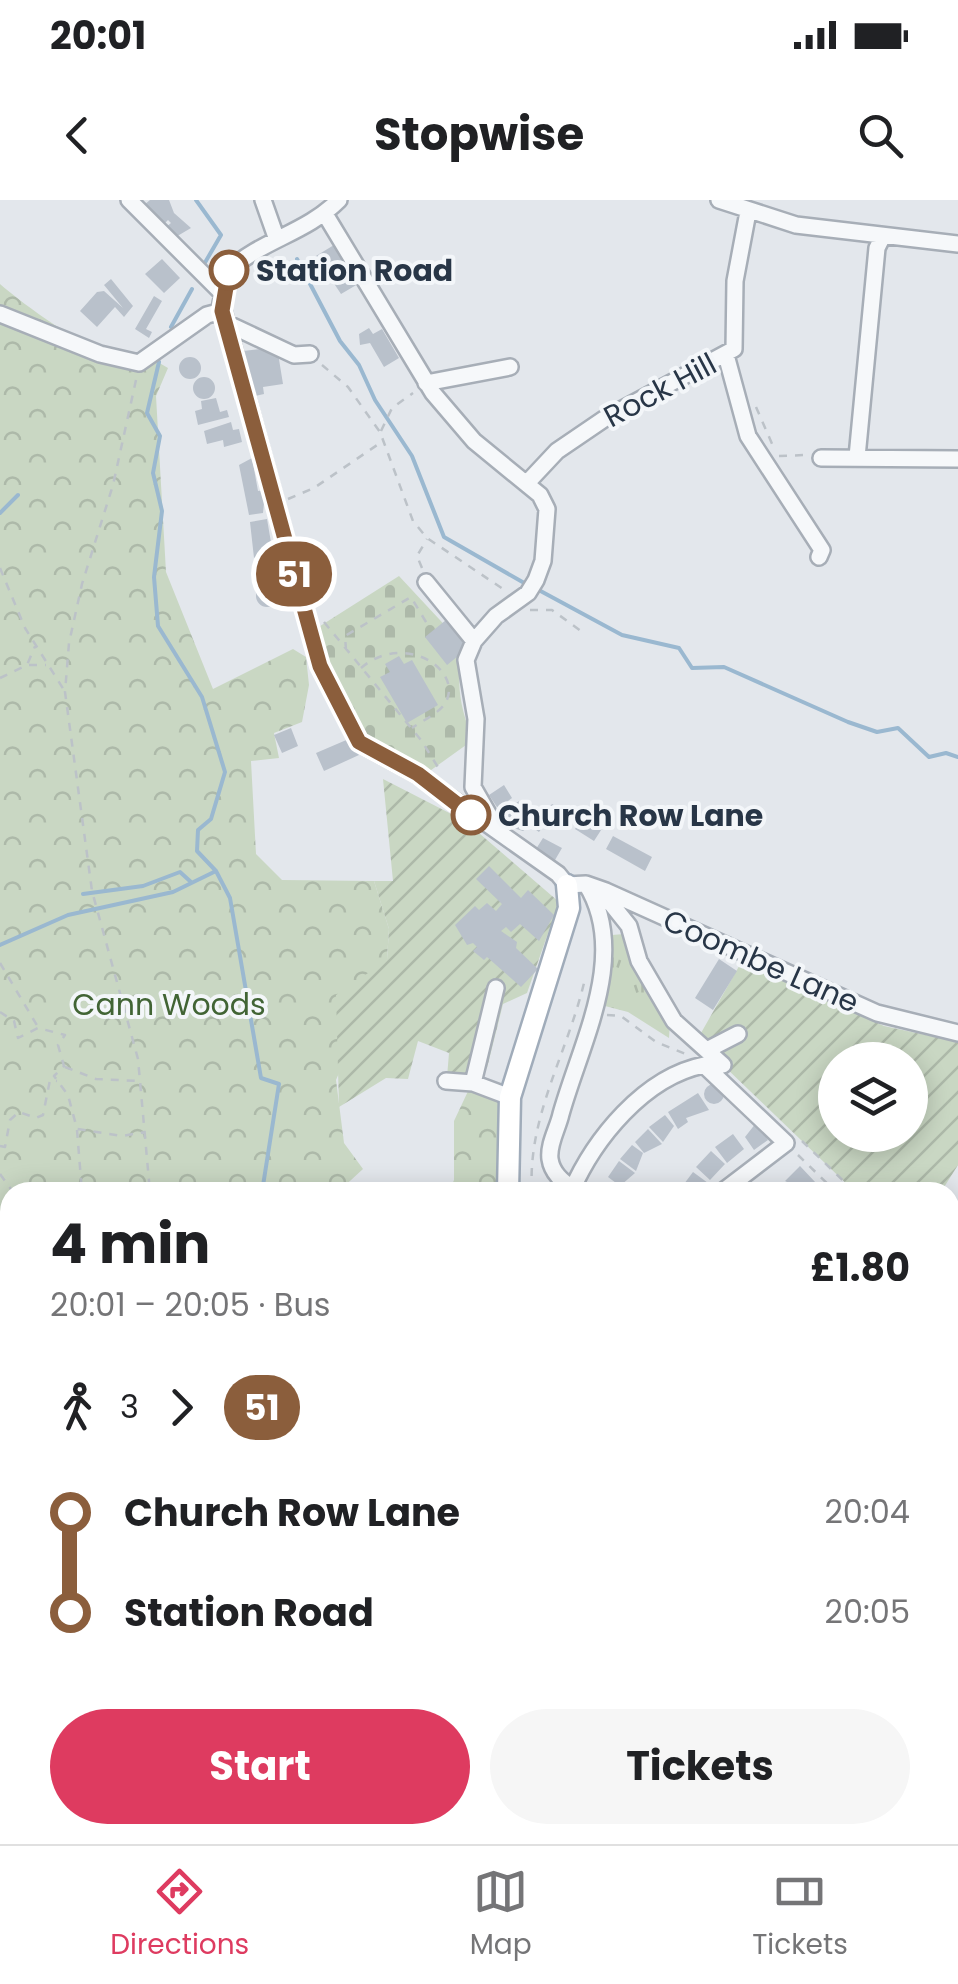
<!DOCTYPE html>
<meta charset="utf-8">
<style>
:root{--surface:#fff;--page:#f6f6f6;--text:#202124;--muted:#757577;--line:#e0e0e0;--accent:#de3b60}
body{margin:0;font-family:Poppins,sans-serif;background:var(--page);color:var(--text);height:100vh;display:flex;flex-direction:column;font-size:38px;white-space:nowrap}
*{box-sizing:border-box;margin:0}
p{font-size:32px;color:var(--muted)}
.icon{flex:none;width:55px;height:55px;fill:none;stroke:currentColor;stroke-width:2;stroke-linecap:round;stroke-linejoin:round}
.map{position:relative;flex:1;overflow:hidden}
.panel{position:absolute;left:0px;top:982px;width:960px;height:662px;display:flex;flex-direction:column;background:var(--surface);border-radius:30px 30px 0 0;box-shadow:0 5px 25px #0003}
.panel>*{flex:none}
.badge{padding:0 20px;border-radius:32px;font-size:35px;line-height:65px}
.fabs{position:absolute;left:818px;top:842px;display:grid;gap:20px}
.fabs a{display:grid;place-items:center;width:110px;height:110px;border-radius:50%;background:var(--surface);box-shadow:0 5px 25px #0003;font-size:50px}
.map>.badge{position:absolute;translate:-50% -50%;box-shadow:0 0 0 5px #fff}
.legs{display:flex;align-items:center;gap:15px;height:110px;padding:0 50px;font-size:32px}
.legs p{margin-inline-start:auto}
.headline{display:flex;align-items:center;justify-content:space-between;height:170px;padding:0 50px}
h1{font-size:55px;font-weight:700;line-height:75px}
.primary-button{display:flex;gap:20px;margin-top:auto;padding:20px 50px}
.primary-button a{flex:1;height:115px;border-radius:60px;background:var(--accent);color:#fff;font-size:40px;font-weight:700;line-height:115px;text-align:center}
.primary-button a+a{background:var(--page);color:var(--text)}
ul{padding:0 50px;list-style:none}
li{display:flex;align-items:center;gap:35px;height:100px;font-size:38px}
li i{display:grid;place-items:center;width:15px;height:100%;margin:0 12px;background:currentColor}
li i::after{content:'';width:25px;height:25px;margin:-12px;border:8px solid;border-radius:50%;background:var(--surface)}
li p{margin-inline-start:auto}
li:first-child i{background:linear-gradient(#0000 50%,currentColor 0)}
li:last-child i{background:linear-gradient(currentColor 50%,#0000 0)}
.status{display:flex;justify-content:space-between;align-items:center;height:70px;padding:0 50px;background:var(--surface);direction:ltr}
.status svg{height:28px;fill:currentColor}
header{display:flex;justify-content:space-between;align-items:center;height:130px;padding:0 50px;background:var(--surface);font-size:45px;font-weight:700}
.tab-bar{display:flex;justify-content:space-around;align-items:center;height:140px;border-top:2px solid var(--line);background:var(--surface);font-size:28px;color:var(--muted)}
.tab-bar a{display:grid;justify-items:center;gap:5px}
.tab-bar .on{color:var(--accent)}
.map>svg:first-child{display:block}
.grass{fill:url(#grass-tufts)}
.forest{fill:url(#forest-crowns)}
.cemetery{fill:url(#cemetery-stones)}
.garden{fill:url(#garden-furrows);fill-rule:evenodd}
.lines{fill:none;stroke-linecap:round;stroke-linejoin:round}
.stream{stroke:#9ab8d0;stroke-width:4}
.building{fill:#b9c1cb}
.minor-casing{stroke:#a7aeb7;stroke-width:20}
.major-casing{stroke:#a0acba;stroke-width:25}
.path{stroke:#bcc2c8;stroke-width:2.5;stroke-dasharray:8 8;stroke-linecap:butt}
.minor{stroke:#f6f8fa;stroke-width:15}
.major{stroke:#fff;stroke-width:20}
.line-1-casing{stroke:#fff;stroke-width:22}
.line-1{stroke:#8b5e3c;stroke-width:15}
.stop-1-dot{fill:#fff;stroke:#8b5e3c;stroke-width:5}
.labels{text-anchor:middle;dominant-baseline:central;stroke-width:8;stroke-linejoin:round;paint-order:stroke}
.stop-label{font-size:30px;font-weight:bold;fill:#283647;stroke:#f3f6f9;text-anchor:start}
.street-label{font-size:30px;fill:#283647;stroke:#f3f6f9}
.park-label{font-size:30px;fill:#416434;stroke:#f3f6f9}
</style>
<div class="status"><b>20:01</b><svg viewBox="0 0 49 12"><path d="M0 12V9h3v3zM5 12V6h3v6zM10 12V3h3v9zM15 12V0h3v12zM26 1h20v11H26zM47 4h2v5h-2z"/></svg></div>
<header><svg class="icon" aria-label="back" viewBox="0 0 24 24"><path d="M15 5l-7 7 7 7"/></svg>Stopwise<svg class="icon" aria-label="search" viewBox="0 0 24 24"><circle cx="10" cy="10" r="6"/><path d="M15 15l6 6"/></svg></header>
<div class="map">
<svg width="958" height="1644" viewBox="0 0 958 1644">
<defs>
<pattern id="grass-tufts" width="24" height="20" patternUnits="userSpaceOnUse" patternTransform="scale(2.5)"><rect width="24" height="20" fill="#c9d7c3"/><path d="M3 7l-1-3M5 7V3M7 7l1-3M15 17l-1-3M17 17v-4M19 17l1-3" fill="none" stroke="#adb9a9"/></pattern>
<pattern id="forest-crowns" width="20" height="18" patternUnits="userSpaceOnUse" patternTransform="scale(2.5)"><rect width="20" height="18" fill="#c9d7c3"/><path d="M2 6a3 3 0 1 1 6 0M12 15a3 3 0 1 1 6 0" fill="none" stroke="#adb9a9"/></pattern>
<pattern id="cemetery-stones" width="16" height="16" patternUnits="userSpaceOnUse" patternTransform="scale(2.5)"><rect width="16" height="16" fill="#c9d7c3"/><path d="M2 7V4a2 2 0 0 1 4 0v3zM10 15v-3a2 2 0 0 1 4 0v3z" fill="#adb9a9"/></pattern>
<pattern id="garden-furrows" width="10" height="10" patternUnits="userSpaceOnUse" patternTransform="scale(2.5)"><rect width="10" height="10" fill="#c9d7c3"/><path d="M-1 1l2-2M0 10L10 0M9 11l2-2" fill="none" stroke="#adb9a9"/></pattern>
</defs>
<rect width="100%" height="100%" fill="#e3e7ec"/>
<path class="grass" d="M624,734L647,789L670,823L669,838L628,812L605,806L612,735Z"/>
<path class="forest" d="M0,84C24,105 85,149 115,156C141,162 139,150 168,168L156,196L166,372L213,489L293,449L306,457L309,485L302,522L274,533L279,558L251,561L256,654L282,680L374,681L389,729L387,760L336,880L344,943L363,969L338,992H10V1635H333L336,1644H0Z
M470,887L507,899L504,992H449L454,980V921Z"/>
<path class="cemetery" d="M399,376L466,448C453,478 461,511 473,540L427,573C409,562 387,555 370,543C343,522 325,459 317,428Z"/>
<path class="garden" d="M383,579L465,621L559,702L527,793L503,804L487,868L468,880L447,877L449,853L418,841L408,879L386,878L339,907L336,795L387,760L389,729L374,681H393Z
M742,761L884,826L958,842V965L941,992H855L697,840ZM835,860H910V935H835Z"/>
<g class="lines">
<path class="stream" d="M196,0L221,35L203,66
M297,59L340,141L359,165L375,200L412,256L444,337L526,384
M171,127L192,89
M159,162L147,213L160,236L153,273L162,311L154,377L158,426L202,497L225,572L211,619L198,630L197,651L216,671L230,698L261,878L279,884L262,992
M0,313L18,295
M535,388L622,435L679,448L692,468L724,467L848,522L877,532L898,528L929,557L946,553L958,557
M83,694L143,686L180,672L191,682
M0,745L68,715L173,692L216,671
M293,1635L296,1644"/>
</g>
<path class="building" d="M150,0H169L174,13L191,28L174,38L165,28L171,23L168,20L161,27L144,5Z
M334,45L358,84L341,94L331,79L325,82L311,59Z
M162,59L180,78L164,93L145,74Z
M111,79L133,106L124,117L115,107L97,127L80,111L97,92L104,91L123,108L104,85Z
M154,96L162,101L146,129L152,132L149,138L135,129Z
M369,128L373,134L382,129L399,158L384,167L370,143L360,145L359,134Z
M277,147L283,184L263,187L264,194L251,197L243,151Z
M179 168a11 11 0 1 1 22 0a11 11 0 1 1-22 0Z
M193 188a11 11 0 1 1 22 0a11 11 0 1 1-22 0Z
M216,198L220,212L227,210L229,217L198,225L195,211L202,209L201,201Z
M231,222L233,230L239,229L242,242L224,247L223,240L207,244L204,231Z
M252,258L258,291L270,289L272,301L264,303L263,313L249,315L239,265Z
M267,319L273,354L254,358L250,322Z
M256 396a11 11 0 1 1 22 0a11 11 0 1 1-22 0Z
M446,420L468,448L447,465L425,437Z
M399,456L404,464L412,460L438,505L407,523L380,477L390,472L385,464Z
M291,528L298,546L282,553L274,535Z
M351,538L359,555L324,571L316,553Z
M504,585L512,598L508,601L511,606L521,600L527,610L520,614L528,627L523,631L510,627L489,595Z
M552,604L557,607L539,632L529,625L543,606L548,609Z
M583,615L603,627L594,641L575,629Z
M613,636L652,657L645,671L606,649Z
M543,638L562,648L555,660L536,649Z
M489,666L521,698L528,690L554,715L539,741L520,724L511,732L506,727L501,731L517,742L516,748L538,769L521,787L487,757L484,760L473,751L477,747L473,743L467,745L455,725L475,706L479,710L487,703L496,711L502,704L476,679Z
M719,759L737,771L713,810L695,798Z
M704 894a10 10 0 1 1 20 0a10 10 0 1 1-20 0Z
M698,893L709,910L686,918L688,922L678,929L668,912Z
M665,915L674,926L663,942L649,927Z
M756,923L768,940L754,950L745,937Z
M648,929L662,944L644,953L635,942Z
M733,934L744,949L727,963L715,947Z
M632,945L643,953L636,971L620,959Z
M711,951L725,964L710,980L696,967Z
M619,961L635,973L620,986L608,977Z
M800,966L816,983L807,992L785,981Z
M693,972L708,983L700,992H678Z"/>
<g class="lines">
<defs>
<path id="minor" d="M129,0L222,93
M263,0L276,37
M339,0C306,33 264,39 229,70L221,103L320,466L359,543L418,575L558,674L567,685L586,684L606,691L877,813L958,833
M719,0L796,25L958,44
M325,14L433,193L474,241L540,295L547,309L543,361L536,380L528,393L496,416L474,441L466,460L476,519L473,587L497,629
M0,114L100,154L139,163L207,115L222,111
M226,123L294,155L310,154
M726,155L748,236L822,350L819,357
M426,183L510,167
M857,257L877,48L882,38
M821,258L958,259
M527,283L557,251L604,219L734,149L735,81L748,12
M426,382L474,441
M605,696L629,726L639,761L674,821L723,865
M496,788L473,883L510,897
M707,850L738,834
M446,881L473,883
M573,989C562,981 552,973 550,959C548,944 558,928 561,914C581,842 630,754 586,684
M571,992C594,939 644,877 704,865L786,943L722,992
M950,1339L955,1337L958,1314
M950,1465L958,1460
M397,1644L400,1635
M704,1644L705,1635
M858,1644L860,1635"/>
<path id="major" d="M508,992L510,897L569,708L567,685
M507,1635L508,1644"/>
</defs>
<use href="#minor" class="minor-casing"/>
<use href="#major" class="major-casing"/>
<path class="path" d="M322,165L348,187L380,232L413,321L427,338L506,391
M136,180L113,285L82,384L69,443L65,492L92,691L138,859L150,992
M756,207L773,246
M381,231L392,208L413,193
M779,256L806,255
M288,299L314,288L383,241
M0,368L25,428L64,490
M422,368L417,356L427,339
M530,410H552L581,431
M324,422L421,540L441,572
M346,450L345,436L411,397L429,427
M29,465H46
M361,468C405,430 467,472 444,505C437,514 422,521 412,528
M0,478L27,465L36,444
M0,763L38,827
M0,812L14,821L18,838L38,828L65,835L58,845L64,866L54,876L68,895L77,929L122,936L145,932
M607,815L621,816L656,842L688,855
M65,867L96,879L139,881
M77,930L82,992
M802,941L855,992
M0,946L5,947L10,920L19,912L36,918L43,915L50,880L57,881
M798,955L836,992
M0,974L13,992
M532,992C527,918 567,854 584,783
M950,1073L958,1079
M950,1118L958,1120
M957,1174L958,1164
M950,1184L951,1175L958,1176
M0,1204L10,1206
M950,1391L958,1383
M0,1504L10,1510
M950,1507L956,1508L958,1479
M950,1536L955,1508
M950,1563L958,1564
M0,1569L6,1586L0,1593
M0,1585L10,1587
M950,1615L958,1570
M0,1622L10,1614
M226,1635L229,1644
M249,1635L254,1644
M552,1635L553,1644
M595,1635L596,1644
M604,1635L605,1644
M651,1635L652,1644
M776,1635L777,1644
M916,1644L918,1637L929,1639L930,1635
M928,1644L929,1639L945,1642L946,1635"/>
<use href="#minor" class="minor"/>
<use href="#major" class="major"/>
</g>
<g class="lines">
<defs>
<path id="line-1" d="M229,70L222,111L320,466L359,542L418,574L471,615"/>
</defs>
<use href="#line-1" class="line-1-casing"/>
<use href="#line-1" class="line-1"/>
</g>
<g class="stop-1-dot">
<circle cx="229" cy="70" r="18"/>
<circle cx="471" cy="615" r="18"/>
</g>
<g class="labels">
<g class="stop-label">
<text x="256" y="70">Station Road</text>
<text x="498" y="615">Church Row Lane</text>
</g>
<g class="street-label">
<text transform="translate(660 190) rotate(-28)">Rock Hill</text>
<text transform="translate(761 761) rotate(24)">Coombe Lane</text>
</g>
<g class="park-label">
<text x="169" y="804">Cann Woods</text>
</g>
</g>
</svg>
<div class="fabs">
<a><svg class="icon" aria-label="layers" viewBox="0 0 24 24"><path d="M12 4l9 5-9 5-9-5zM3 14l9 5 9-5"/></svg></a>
</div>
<b class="badge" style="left:294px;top:374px;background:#8b5e3c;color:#fff">51</b>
<section class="panel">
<div class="headline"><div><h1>4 min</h1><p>20:01 – 20:05 · Bus</p></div><b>£1.80</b></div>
<div class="legs"><svg class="icon" aria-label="walk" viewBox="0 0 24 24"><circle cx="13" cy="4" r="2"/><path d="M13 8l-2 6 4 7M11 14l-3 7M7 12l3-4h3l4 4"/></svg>3<svg class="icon" aria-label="forward" viewBox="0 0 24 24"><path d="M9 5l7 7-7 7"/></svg><b class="badge" style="background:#8b5e3c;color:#fff">51</b></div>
<ul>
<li><i style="color:#8b5e3c"></i><b>Church Row Lane</b><p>20:04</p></li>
<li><i style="color:#8b5e3c"></i><b>Station Road</b><p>20:05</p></li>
</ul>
<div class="primary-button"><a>Start</a><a>Tickets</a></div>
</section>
</div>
<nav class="tab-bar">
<a class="on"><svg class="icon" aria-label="directions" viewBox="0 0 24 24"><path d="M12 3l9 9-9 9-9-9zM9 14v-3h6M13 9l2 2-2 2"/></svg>Directions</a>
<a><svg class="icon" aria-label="map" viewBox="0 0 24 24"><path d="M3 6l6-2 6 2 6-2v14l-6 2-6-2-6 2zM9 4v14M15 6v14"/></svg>Map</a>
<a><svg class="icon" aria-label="tickets" viewBox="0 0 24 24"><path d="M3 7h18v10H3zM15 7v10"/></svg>Tickets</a>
</nav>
